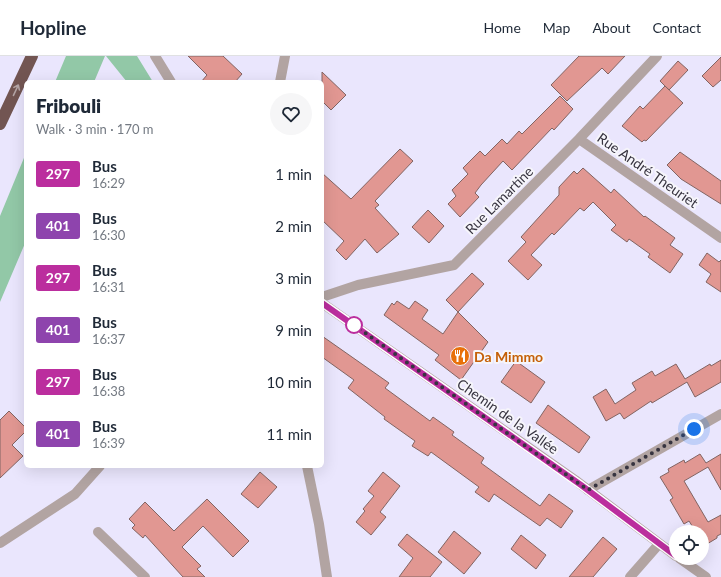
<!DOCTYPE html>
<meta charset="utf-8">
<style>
:root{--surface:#fff;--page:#f6f6f7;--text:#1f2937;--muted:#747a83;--line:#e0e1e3}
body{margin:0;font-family:Lato,sans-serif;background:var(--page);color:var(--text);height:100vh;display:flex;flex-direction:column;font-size:15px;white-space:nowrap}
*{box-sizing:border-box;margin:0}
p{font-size:13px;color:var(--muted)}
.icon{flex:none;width:22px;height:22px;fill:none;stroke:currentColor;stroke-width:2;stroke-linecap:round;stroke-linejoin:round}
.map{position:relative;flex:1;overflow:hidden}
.sheet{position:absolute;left:24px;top:24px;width:300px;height:388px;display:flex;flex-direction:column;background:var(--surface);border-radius:6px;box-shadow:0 4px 16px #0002}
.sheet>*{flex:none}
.badge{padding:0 8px;border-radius:3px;font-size:14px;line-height:26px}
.controls{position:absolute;left:669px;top:469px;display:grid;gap:8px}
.controls a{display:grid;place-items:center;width:40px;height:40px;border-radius:50%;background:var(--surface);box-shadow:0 4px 16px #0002;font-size:20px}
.you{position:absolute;width:20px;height:20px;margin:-10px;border:3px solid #fff;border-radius:50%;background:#1a73e8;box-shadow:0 0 0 6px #1a73e833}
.map>.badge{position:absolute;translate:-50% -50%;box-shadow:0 0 0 2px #fff}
.round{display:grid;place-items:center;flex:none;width:42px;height:42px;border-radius:21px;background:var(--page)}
.overview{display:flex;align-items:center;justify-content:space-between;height:68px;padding:0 12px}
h1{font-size:19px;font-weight:800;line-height:30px}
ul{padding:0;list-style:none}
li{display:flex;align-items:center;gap:12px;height:52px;padding:0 12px}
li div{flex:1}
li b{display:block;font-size:15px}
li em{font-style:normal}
li .badge{min-width:44px;font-weight:700;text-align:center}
header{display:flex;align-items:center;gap:24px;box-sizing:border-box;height:56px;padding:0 20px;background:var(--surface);border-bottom:1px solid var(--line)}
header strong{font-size:19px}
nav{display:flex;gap:22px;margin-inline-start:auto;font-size:14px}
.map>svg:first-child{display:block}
.green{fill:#92c8a7}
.building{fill:#e19792;stroke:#826462}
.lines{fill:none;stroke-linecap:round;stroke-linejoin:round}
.minor{stroke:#b2a4a2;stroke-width:10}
.tertiary{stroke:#b2a4a2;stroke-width:10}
.motorway{stroke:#725552;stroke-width:12}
.oneway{stroke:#b4a5a6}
.line-casing{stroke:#fff;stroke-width:9}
.line{stroke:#bb2e9e;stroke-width:6}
.walk{stroke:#373440;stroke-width:4;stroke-dasharray:0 7.2}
.stop-dot{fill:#fff;stroke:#bb2e9e;stroke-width:2}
.labels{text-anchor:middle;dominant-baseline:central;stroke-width:4;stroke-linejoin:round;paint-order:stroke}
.street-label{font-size:14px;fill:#373440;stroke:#f6f5fb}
.food-label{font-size:14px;font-weight:bold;fill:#c56008;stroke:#f6f5fb;text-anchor:start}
</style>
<header>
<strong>Hopline</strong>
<nav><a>Home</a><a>Map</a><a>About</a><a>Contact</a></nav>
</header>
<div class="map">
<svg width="721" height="521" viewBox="0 0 721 521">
<rect width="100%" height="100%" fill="#eae6fd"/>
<path class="green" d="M66,0H105L94,26H55Z
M106,0H137L153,26H127Z
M26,97V185L0,246V160Z"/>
<path class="building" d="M188,0H223L242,18L235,26H201L207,19Z
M579,0H625L608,18L602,12L567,45L551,29Z
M721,1V24L713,31L702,20Z
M678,5L688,14L669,34L660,25Z
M322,16L346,39L331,54L322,45Z
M665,30L683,47L646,85L644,84L642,86L622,70L640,50L643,53Z
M560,40L573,53L554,74L552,72L512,114L503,105L481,129L475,137L479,141L460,161L448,148L456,140L452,134L468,118L463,112L480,95L485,100L502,83L507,88L519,75L522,78Z
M400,93L413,105L375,145L379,149L375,152L399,178L377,197L365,183L346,204L336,194L344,185L322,164V117L351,143Z
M680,96L721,125V148L681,123L667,109Z
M583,112L611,137L614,133L644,161L645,160L675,182L670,189L683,198L670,217L648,201L650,198L629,183L627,186L611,174L616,169L593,146L584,155L580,152L554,179L552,177L531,199L542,209L528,224L508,205L526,186L521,181L559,139V131L574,115L577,118Z
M428,154L444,170L429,187L412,171Z
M707,197L719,206L721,204V236L706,226L711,218L699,209Z
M472,217L484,228L458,256L446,244Z
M397,245L409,253L415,245L428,254L422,263L443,278L458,256L488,286L461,324L435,304L439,299L384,259L392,247L394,249Z
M322,280L389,327L385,332L430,365L433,361L454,376L452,379L484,402L481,407L540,450L549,438L573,455L561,472L547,462L540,470L494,438L489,446L475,436L479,431L431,396L428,400L412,390L415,385L384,363L385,361L348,332L354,324L322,301Z
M721,304V326L695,341L687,326L652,347L651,345L624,363L620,357L606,365L593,341L606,333L615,348L636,334L632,327L652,315L655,320L676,308L685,323L710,308L711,310Z
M516,305L545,326L531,347L501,326Z
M548,349L590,381L579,397L536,367Z
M9,355L26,372V375L12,389L23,400L0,422V364Z
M700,398L706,407L721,398V434L708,411L684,425L708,466L721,459V478L717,480V482L702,491V476H696L689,465L684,468L670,444L673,442L660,421L669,416L668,413L684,404L685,407Z
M260,416L277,431L258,452L241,438Z
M383,416L400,430L380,456L386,461L371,479L356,466L365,455L363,453L374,440L368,435Z
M207,443L249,485L233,501L203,470L182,491L201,510L197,513L205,521H183L145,479L143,482L132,472L135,469L129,463L145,446L174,475Z
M454,475L481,497L464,518L438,496Z
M407,478L442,506L430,521H399L413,502L398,489Z
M521,479L546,499L536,513L511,493Z
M603,481L617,493L593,521H569Z"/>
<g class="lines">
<path class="minor" d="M280,26L285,0
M579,83L721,182
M322,241L358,229L454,209L579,83L657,0
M588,434L721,358
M98,476L145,521
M0,487L75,438L100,410
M630,521L659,488"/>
<path class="tertiary" d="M155,0L171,26
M322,247L575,424L676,500
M307,410L319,468L327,521
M679,502L706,521"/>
<path class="motorway" d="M0,68L32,0"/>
</g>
<defs><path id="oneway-shaft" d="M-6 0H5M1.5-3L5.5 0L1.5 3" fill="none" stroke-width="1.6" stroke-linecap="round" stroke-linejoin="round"/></defs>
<use class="oneway" href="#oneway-shaft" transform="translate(16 34) rotate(-65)"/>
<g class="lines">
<defs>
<path id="line" d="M322,247L581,429L676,500"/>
</defs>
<use href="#line" class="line-casing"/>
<use href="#line" class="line"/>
<path class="walk" d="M354,269L351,267L588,434L694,373"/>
</g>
<defs>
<symbol id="restaurant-disc" viewBox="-11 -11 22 22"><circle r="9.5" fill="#e8710a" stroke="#f6f5fb"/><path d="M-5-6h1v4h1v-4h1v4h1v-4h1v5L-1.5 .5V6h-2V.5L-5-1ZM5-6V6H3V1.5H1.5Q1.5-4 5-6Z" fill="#fff"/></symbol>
</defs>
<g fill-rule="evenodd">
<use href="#restaurant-disc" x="449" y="289" width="22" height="22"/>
</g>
<circle class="stop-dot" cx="354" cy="269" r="8"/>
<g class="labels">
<g class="street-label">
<text transform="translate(648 114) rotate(35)">Rue André Theuriet</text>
<text transform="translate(499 144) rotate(-45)">Rue Lamartine</text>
<text transform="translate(508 360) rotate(35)">Chemin de la Vallée</text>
</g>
<g class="food-label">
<text x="474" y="300">Da Mimmo</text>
</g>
</g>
</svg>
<div class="controls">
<a><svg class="icon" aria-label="locate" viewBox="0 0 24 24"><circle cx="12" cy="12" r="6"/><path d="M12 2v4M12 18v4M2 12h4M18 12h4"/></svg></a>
</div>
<div class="you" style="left:694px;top:373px"></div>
<section class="sheet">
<div class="overview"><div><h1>Fribouli</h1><p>Walk · 3 min · 170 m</p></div><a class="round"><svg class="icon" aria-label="heart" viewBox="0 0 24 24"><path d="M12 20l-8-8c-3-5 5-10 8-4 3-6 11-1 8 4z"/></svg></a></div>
<ul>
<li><span class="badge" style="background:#bb2e9e;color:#fff">297</span><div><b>Bus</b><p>16:29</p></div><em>1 min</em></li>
<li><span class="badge" style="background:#8e44ad;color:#fff">401</span><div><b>Bus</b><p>16:30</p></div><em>2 min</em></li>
<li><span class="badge" style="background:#bb2e9e;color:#fff">297</span><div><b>Bus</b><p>16:31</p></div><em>3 min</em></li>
<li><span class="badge" style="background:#8e44ad;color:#fff">401</span><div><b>Bus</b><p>16:37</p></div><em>9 min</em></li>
<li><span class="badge" style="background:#bb2e9e;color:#fff">297</span><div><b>Bus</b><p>16:38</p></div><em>10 min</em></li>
<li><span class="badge" style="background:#8e44ad;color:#fff">401</span><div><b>Bus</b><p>16:39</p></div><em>11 min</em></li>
</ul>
</section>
</div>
